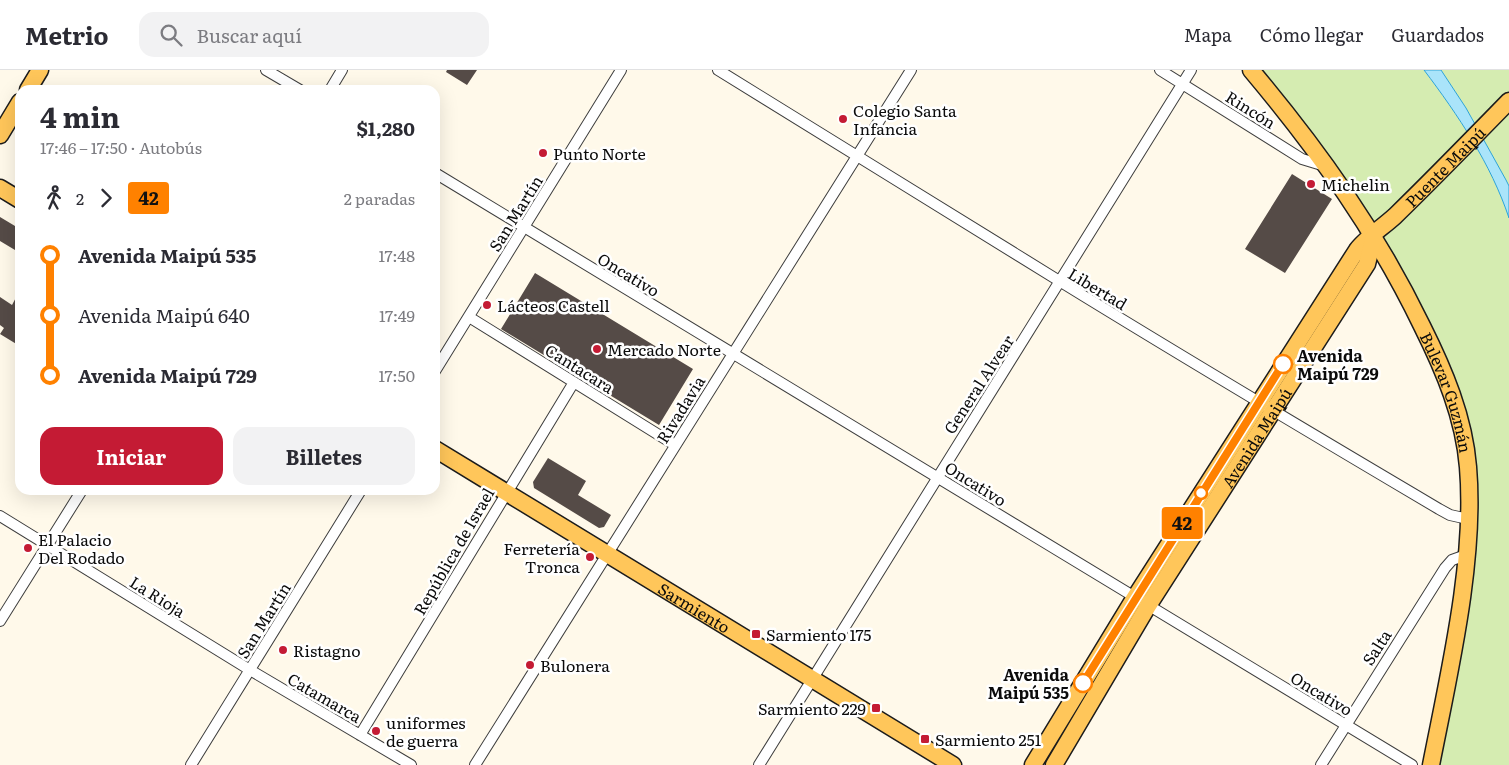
<!DOCTYPE html>
<html lang="es">
<meta charset="utf-8">
<style>
:root{--surface:#fff;--page:#f2f2f3;--text:#2b2b33;--muted:#7c7c81;--line:#e1e1e2;--accent:#c41b34}
body{margin:0;font-family:Literata,serif;background:var(--page);color:var(--text);height:100vh;display:flex;flex-direction:column;font-size:19px;white-space:nowrap}
*{box-sizing:border-box;margin:0}
p{font-size:16px;color:var(--muted)}
.icon{flex:none;width:28px;height:28px;fill:none;stroke:currentColor;stroke-width:2;stroke-linecap:round;stroke-linejoin:round}
.map{position:relative;flex:1;overflow:hidden}
.panel{position:absolute;left:15px;top:15px;width:425px;height:410px;display:flex;flex-direction:column;background:var(--surface);border-radius:15px;box-shadow:0 5px 20px #0002}
.panel>*{flex:none}
.badge{padding:0 10px;border-radius:4px;font-size:18px;line-height:32px}
.map>.badge{position:absolute;translate:-50% -50%;box-shadow:0 0 0 2px #fff}
.legs{display:flex;align-items:center;gap:8px;height:55px;padding:0 25px;font-size:16px}
.legs p{margin-inline-start:auto}
.overview{display:flex;align-items:center;justify-content:space-between;height:85px;padding:0 25px}
h1{font-size:28px;font-weight:700;line-height:38px}
.cta{display:flex;gap:10px;margin-top:auto;padding:10px 25px}
.cta a{flex:1;height:58px;border-radius:15px;background:var(--accent);color:#fff;font-size:20px;font-weight:700;line-height:58px;text-align:center}
.cta a+a{background:var(--page);color:var(--text)}
ul{padding:0 25px;list-style:none}
li{display:flex;align-items:center;gap:18px;height:60px;font-size:19px}
li i{display:grid;place-items:center;width:8px;height:100%;margin:0 6px;background:currentColor}
li i::after{content:'';width:12px;height:12px;margin:-6px;border:4px solid;border-radius:50%;background:var(--surface)}
li p{margin-inline-start:auto}
li:first-child i{background:linear-gradient(#0000 50%,currentColor 0)}
li:last-child i{background:linear-gradient(currentColor 50%,#0000 0)}
header{display:flex;align-items:center;gap:30px;box-sizing:border-box;height:70px;padding:0 25px;background:var(--surface);border-bottom:1px solid var(--line)}
header strong{font-size:24px}
nav{display:flex;gap:28px;margin-inline-start:auto;font-size:18px}
.search{width:350px;height:45px;background:var(--page);display:flex;align-items:center;gap:12px;box-sizing:border-box;padding:0 18px;border-radius:15px;color:var(--muted);font-size:19px}
.map>svg:first-child{display:block}
.green{fill:#d5ecb1}
.water{fill:#aae4fa;stroke:#2da3d6}
.building{fill:#554b47}
.lines{fill:none;stroke-linecap:round;stroke-linejoin:round}
.street-casing{stroke:#3e3e3e;stroke-width:12}
.primary-casing{stroke:#1c1c1c;stroke-width:19}
.street{stroke:#fff;stroke-width:10}
.primary{stroke:#ffc65a;stroke-width:16}
.line-1-casing{stroke:#fff;stroke-width:11}
.line-1{stroke:#ff8100;stroke-width:8}
.poi-dot{fill:#c41b34;stroke:#fff;stroke-width:2}
.stop-1-dot{fill:#fff;stroke:#ff8100;stroke-width:2.5}
.labels{text-anchor:middle;dominant-baseline:central;stroke-width:5;stroke-linejoin:round;paint-order:stroke}
.street-label{font-size:16px;fill:#0b0b0b;stroke:#fff}
.poi-label{font-size:16px;fill:#0b0b0b;stroke:#fff;text-anchor:start}
.stop-label{font-size:16px;font-weight:bold;fill:#0b0b0b;stroke:#fff;text-anchor:start}
</style>
<header>
<strong>Metrio</strong>
<div class="search"><svg class="icon" aria-label="search" viewBox="0 0 24 24"><circle cx="10" cy="10" r="6"/><path d="M15 15l6 6"/></svg>Buscar aquí</div>
<nav><a>Mapa</a><a>Cómo llegar</a><a>Guardados</a></nav>
</header>
<div class="map">
<svg width="1509" height="695" viewBox="0 0 1509 695">
<rect width="100%" height="100%" fill="#fff9ea"/>
<path class="green" d="M1251,0H1424C1458,45 1491,94 1509,148V695H1431L1463,511L1466,378L1409,230Z
M1441,0H1509V116L1466,38Z"/>
<path class="water" d="M1424,0H1441L1466,38L1506,110L1509,116V148C1491,94 1458,45 1424,0Z"/>
<path class="building" d="M447,0H477L467,15L446,2Z
M1292,104L1332,129L1285,203L1245,179Z
M0,147L20,159V183L0,171Z
M535,203L693,299L659,355L501,259Z
M20,220V271L18,275L0,264L4,258L0,255V227L12,235Z
M548,388L586,411L578,425L611,445L604,457L599,458L534,418L533,412Z"/>
<g class="lines">
<defs>
<path id="street" d="M266,0L300,20
M718,0C833,70 946,142 1061,212C1186,289 1312,364 1439,439L1450,445L1468,449
M1160,0L1302,89L1325,96
M330,20L342,0
M435,103L1412,695
M469,247L675,375
M435,301L621,0
M0,446L250,600L411,695
M0,551L82,420
M360,665L574,312
M191,695L361,420
M475,695L911,0
M759,695L1191,0
M1321,695L1445,498L1452,490L1466,485"/>
<g id="primary">
<path id="s1" d="M1251,0C1319,81 1376,161 1422,256C1444,300 1464,347 1468,397C1476,490 1449,603 1431,695"/>
<path d="M28,20L40,0"/>
<path d="M0,65L20,32"/>
<path d="M0,118L20,130"/>
<path id="s2" d="M435,379L953,695"/>
<path id="s3" d="M1033,695L1134,529L1357,180C1366,168 1383,157 1395,146C1433,109 1471,70 1509,31"/>
<path id="s4" d="M1054,695L1148,536L1367,194L1374,166"/>
</g>
</defs>
<use href="#street" class="street-casing"/>
<use href="#primary" class="primary-casing"/>
<use href="#street" class="street"/>
<use href="#primary" class="primary"/>
</g>
<g class="lines">
<defs>
<path id="line-1" d="M1083,613L1283,294"/>
</defs>
<use href="#line-1" class="line-1-casing"/>
<use href="#line-1" class="line-1"/>
</g>
<g class="poi-dot">
<circle cx="843" cy="49" r="5"/>
<circle cx="543" cy="83" r="5"/>
<circle cx="1311" cy="114" r="5"/>
<circle cx="487" cy="235" r="5"/>
<circle cx="597" cy="279" r="5"/>
<circle cx="28" cy="478" r="5"/>
<circle cx="590" cy="487" r="5"/>
<rect x="751" y="559" width="10" height="10" rx="2.5"/>
<circle cx="283" cy="580" r="5"/>
<circle cx="530" cy="595" r="5"/>
<rect x="871" y="633" width="10" height="10" rx="2.5"/>
<circle cx="376" cy="661" r="5"/>
<rect x="920" y="664" width="10" height="10" rx="2.5"/>
</g>
<g class="stop-1-dot">
<circle cx="1283" cy="294" r="9"/>
<circle cx="1201" cy="423" r="6"/>
<circle cx="1083" cy="613" r="9"/>
</g>
<g class="labels">
<g class="street-label">
<text transform="translate(1251 39) rotate(32)">Rincón</text>
<text stroke="none"><textPath href="#s3" startOffset="730">Puente Maipú</textPath></text>
<text transform="translate(515 143) rotate(-58)">San Martín</text>
<text transform="translate(629 204) rotate(31)">Oncativo</text>
<text transform="translate(1098 218) rotate(31)">Libertad</text>
<text transform="translate(580 298) rotate(32)">Cantacara</text>
<text transform="translate(978 314) rotate(-57)">General Alvear</text>
<text stroke="none"><textPath href="#s1" startOffset="380">Bulevar Guzmán</textPath></text>
<text transform="translate(680 339) rotate(-58)">Rivadavia</text>
<text stroke="none"><textPath href="#s4" startOffset="385">Avenida Maipú</textPath></text>
<text transform="translate(976 413) rotate(32)">Oncativo</text>
<text transform="translate(453 481) rotate(-60)">República de Israel</text>
<text transform="translate(158 526) rotate(32)">La Rioja</text>
<text stroke="none"><textPath href="#s2" startOffset="304">Sarmiento</textPath></text>
<text transform="translate(263 550) rotate(-58)">San Martín</text>
<text transform="translate(1376 577) rotate(-57)">Salta</text>
<text transform="translate(1322 623) rotate(31)">Oncativo</text>
<text transform="translate(325 627) rotate(30)">Catamarca</text>
</g>
<g class="poi-label">
<text x="853" y="40">Colegio Santa<tspan x="853" dy="18">Infancia</tspan></text>
<text x="553" y="83">Punto Norte</text>
<text x="1321" y="114">Michelin</text>
<text x="497" y="235">Lácteos Castell</text>
<text x="607" y="279">Mercado Norte</text>
<text x="38" y="469">El Palacio<tspan x="38" dy="18">Del Rodado</tspan></text>
<text x="580" y="478" text-anchor="end">Ferretería<tspan x="580" dy="18">Tronca</tspan></text>
<text x="766" y="564">Sarmiento 175</text>
<text x="293" y="580">Ristagno</text>
<text x="540" y="595">Bulonera</text>
<text x="866" y="638" text-anchor="end">Sarmiento 229</text>
<text x="386" y="652">uniformes<tspan x="386" dy="18">de guerra</tspan></text>
<text x="935" y="669">Sarmiento 251</text>
</g>
<g class="stop-label">
<text x="1297" y="285">Avenida<tspan x="1297" dy="18">Maipú 729</tspan></text>
<text x="1069" y="604" text-anchor="end">Avenida<tspan x="1069" dy="18">Maipú 535</tspan></text>
</g>
</g>
</svg>
<b class="badge" style="left:1182px;top:453px;background:#ff8100;color:#111">42</b>
<section class="panel">
<div class="overview"><div><h1>4 min</h1><p>17:46 – 17:50 · Autobús</p></div><b>$1,280</b></div>
<div class="legs"><svg class="icon" aria-label="walk" viewBox="0 0 24 24"><circle cx="13" cy="4" r="2"/><path d="M13 8l-2 6 4 7M11 14l-3 7M7 12l3-4h3l4 4"/></svg>2<svg class="icon" aria-label="forward" viewBox="0 0 24 24"><path d="M9 5l7 7-7 7"/></svg><b class="badge" style="background:#ff8100;color:#111">42</b><p>2 paradas</p></div>
<ul>
<li><i style="color:#ff8100"></i><b>Avenida Maipú 535</b><p>17:48</p></li>
<li><i style="color:#ff8100"></i><span>Avenida Maipú 640</span><p>17:49</p></li>
<li><i style="color:#ff8100"></i><b>Avenida Maipú 729</b><p>17:50</p></li>
</ul>
<div class="cta"><a>Iniciar</a><a>Billetes</a></div>
</section>
</div>
